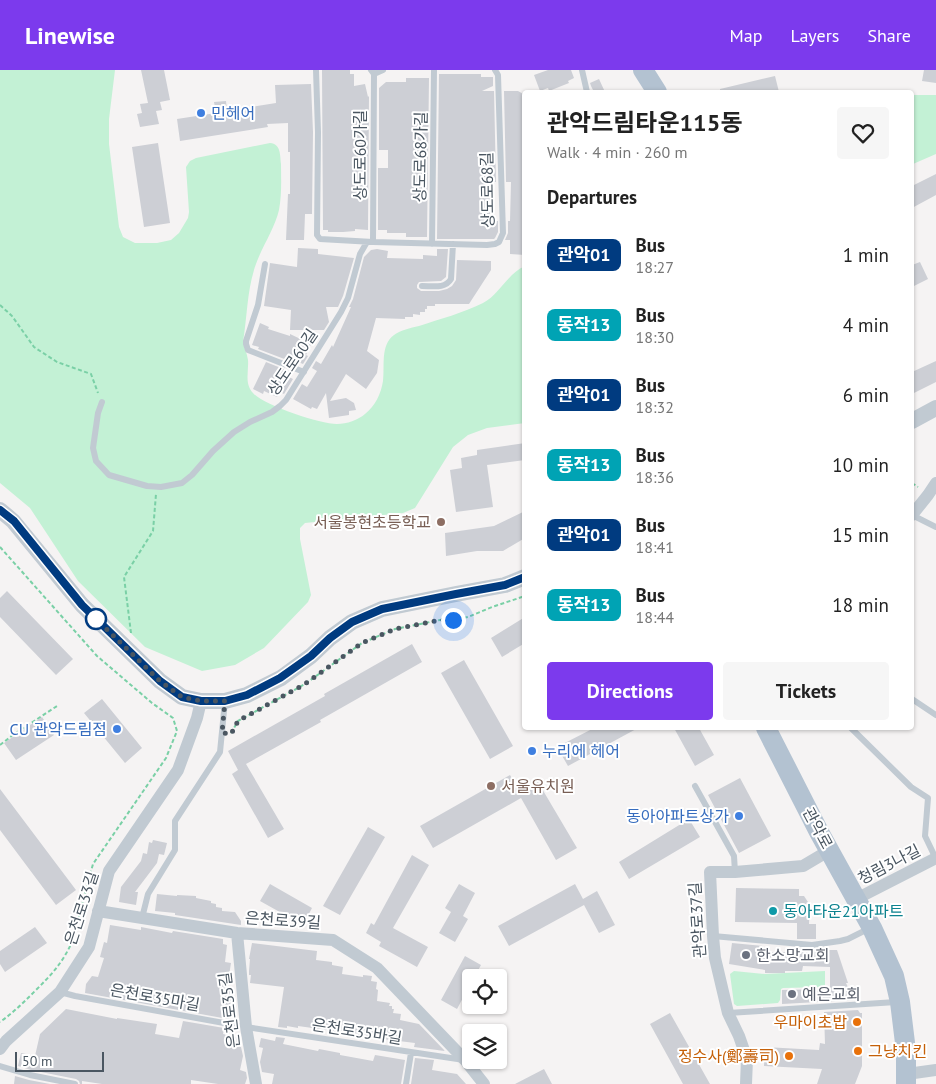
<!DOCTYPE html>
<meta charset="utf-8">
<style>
:root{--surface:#fff;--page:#f6f6f6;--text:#222;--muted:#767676;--accent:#7c3aed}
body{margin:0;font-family:"PT Sans","Noto Sans KR",sans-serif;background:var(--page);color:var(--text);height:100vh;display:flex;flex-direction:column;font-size:19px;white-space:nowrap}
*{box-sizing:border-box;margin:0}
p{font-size:16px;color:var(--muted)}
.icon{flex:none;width:28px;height:28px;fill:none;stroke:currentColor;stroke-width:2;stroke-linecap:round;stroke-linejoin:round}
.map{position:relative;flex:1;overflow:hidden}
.details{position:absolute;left:522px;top:20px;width:392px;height:640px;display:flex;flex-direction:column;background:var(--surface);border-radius:5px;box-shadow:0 1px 4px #0004}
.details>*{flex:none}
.badge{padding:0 10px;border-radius:8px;font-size:18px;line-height:32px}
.fabs{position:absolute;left:462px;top:899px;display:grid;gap:10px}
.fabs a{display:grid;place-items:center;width:45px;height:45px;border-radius:5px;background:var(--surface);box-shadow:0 1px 4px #0004;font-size:25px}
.scale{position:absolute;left:15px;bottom:12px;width:89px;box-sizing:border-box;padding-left:5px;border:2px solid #4a5661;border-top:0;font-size:14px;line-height:18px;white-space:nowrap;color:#4a5661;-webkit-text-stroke:4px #fff;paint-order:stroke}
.you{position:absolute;width:25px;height:25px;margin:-12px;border:4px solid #fff;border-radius:50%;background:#1a73e8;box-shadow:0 0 0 8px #1a73e833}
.map>.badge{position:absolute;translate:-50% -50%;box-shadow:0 0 0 2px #fff}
h2{padding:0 25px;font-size:19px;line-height:45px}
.round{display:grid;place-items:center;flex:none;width:52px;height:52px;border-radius:5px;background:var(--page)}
.headline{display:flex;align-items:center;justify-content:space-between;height:85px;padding:0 25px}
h1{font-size:24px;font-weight:700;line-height:38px}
.button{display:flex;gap:10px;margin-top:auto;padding:10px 25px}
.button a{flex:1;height:58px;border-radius:5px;background:var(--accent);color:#fff;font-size:20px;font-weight:700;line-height:58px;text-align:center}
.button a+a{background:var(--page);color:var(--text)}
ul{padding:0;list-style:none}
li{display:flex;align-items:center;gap:15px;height:70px;padding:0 25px}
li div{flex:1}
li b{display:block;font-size:19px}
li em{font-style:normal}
li .badge{min-width:55px;font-weight:700;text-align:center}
header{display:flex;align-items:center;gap:30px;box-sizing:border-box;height:70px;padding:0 25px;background:var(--accent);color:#fff}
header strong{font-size:24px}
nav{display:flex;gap:28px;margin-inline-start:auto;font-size:18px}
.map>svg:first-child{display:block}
.green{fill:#c3f1d5}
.building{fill:#cdcfd5}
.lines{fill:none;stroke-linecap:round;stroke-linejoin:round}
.path{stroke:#7ad0a6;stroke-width:2;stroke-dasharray:4 2.5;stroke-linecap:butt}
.service{stroke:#c1cad2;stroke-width:6}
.minor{stroke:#c1cad2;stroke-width:12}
.tertiary{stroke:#c1cad2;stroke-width:16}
.primary{stroke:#b3c2d1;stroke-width:20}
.line-casing{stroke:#fff;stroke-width:11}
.line{stroke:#003b80;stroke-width:8}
.walk{stroke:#4a5661;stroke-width:5;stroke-dasharray:0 9}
.shop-dot{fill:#3f7fe0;stroke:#fff;stroke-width:2}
.education-dot{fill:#8d6e63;stroke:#fff;stroke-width:2}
.stop-dot{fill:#fff;stroke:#003b80;stroke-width:2.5}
.culture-dot{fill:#0f9aa8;stroke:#fff;stroke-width:2}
.worship-dot{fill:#6b7280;stroke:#fff;stroke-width:2}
.food-dot{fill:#e8710a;stroke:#fff;stroke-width:2}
.labels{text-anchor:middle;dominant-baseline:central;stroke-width:4;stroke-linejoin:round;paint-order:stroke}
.shop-label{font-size:16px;fill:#366cbe;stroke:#fff;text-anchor:start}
.street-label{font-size:16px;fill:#4a5661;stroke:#fff}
.education-label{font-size:16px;fill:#785e54;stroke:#fff;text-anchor:end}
.culture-label{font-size:16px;fill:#0d838f;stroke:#fff;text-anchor:start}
.worship-label{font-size:16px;fill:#5b616d;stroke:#fff;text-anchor:start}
.food-label{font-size:16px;fill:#c56008;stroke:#fff;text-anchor:end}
</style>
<header>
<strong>Linewise</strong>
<nav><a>Map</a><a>Layers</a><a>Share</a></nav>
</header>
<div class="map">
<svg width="936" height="1014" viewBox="0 0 936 1014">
<rect width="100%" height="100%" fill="#f5f3f3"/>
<path class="green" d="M0,0H115L109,49V74L119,157L123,167L135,173H157L171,170L179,163L188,148L189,142L186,97L190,91L196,88L270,73C281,74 280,85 281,94C281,109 282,124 279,140C274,161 260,179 254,200C247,223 247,248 243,272C244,278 247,283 248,290C249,301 244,313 253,323C263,335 320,354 337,354C347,354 358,350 365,344C375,336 381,324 383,311C385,297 380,275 394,265C401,260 410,258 419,256C440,249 463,243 483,233C500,224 507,204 525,196V353L487,358L468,365L453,377L415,438L403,443L305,453L300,458V469L311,525L308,532L264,578L235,595L202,601L145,577L78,511L30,438L0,413Z
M913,25H936V84L913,94Z
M734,901L765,904L825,901V917L783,918L781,919L780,930L778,933L737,936L734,934L730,904Z"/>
<path class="building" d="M141,0H164L170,30L160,32L162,40L156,41L159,54L140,57L137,44L142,43L140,34L148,33Z
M322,0H350V4H354V16L365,14L368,27L369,26L368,160L355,159V161L343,162H328V160H323Z
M548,0H571L574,8L568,11L569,13L549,21L548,18L540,21L534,5Z
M924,0H936V13L922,11Z
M439,4H481V7H493V16L482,21H494L496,112H492V151H498V162L495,168L494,169H437Z
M775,6L779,22H720V19Z
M406,8H429L427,167H406V163H387V160H378V98H388V80H379V18L386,12H406Z
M599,9L605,22H594L591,16L590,13Z
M311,14L313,62L312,144H305L304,170H286L288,124H290V82H288V53L267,54L268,57L180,71L177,49L216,43L214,32L226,31L227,41L276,33L275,15Z
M504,21H518L525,25V67H522V108H525V185L510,184V170H505L508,163V151H510L511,112H506Z
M158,73L170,153L144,157L132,77Z
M936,104V125L912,138V116Z
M298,178L318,179V184L354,188L343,226L338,237H326L329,252L324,260H290L291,240L264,236L270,193L297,197Z
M377,179L388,181L387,188L423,189V185L437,186V179H448L446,207L441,211L419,212L417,215V218L421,221H439L447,219L452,216L456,210L457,190L491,191V200L469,234H435V236H427V239H425V242H420V245L413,244V247H405V249L376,248L367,281L379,290L377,303L366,319L346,304L330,331L346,328L354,333L356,340L349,341V345L329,348L326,323L317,339L312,337L311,339L293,329L302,314L307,317L317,301L312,298L316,291L321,294L332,275L333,277L351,237H349L353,229L364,187L371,180Z
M920,192L928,209L912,217V195Z
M260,253L269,257L268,259L290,266V264L311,274L306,285L308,286L303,294L296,291L295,293L258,279L259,277L252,275Z
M936,291V312L912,324V302Z
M266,292L291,302L289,307L293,309L284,324L280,322L277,327L264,321L263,324L253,319Z
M525,373V390L487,395L493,437L456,442L450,400L462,398L461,388L477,385V380Z
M525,441V468L503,481H477L446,486L445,463L494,456Z
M7,521L73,589L56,605L0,547V528Z
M525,547V573L502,587L491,568Z
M412,574L422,592L320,650L321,652L246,694L284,759L268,768L232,704L238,700L228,681L325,626L324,624Z
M464,590L513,676L490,689L441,603Z
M102,629L142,678L125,693L84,643Z
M42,647L54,665L16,690L4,673Z
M594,658H638L568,696L557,677Z
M674,658H699L714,685L695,696Z
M510,705L520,722L538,712L577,778L556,790L521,728L433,778L420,756Z
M740,708L771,766L739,783L708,725Z
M0,719L76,820L56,835L0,760Z
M689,749L700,767L629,809L619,792Z
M368,757L385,767L340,845L323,836Z
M153,770L167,773L164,785L159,784L157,793L135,822H138L136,835L119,832L121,817L141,791L143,783L147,784L149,772L152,773Z
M412,785L429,795L393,858L428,877L417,897L379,876L381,872L366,863L371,853L374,855Z
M270,814L312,838L303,855L260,831Z
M459,814L475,823L463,846L468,849L455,872L439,863L451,842L445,838Z
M575,814L583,829L597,821L615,855L599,863L584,835L509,876L498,856Z
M736,818L799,819V826H804L810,835L809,854H816V869H797V853L735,852Z
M157,824L177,826V825L196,826V828L211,831V833L216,834V837L222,838V841L235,842L241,851V855L175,845V843L155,841Z
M110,855L141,860V857L172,863L173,861L223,869V874L227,875L225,892L231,893L227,918H230L233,931H230L232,947L228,949L85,923L86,914L92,906L98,907L104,888L100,887L104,872L107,873Z
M35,857L47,873L5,902L0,894V881Z
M252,873L317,881L316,890L332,892V895L343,897L342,904L363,907V905L372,906L371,911L377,912L376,919L378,920L377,931L390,933L389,936H392V939H394L393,943L401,944L400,950L419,954L445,981L414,977L415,973L334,963V961L298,956V958L287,956V958L278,957L284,917L250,913L251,905H249V901L250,889H249Z
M732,873L763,876L762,882H798V879L816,880H837L848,913H846L854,930L782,934V920L830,919V897L803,896L802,901H785V903H765V900L729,894Z
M465,886L481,895L474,908H471V913L457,939L441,930Z
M66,939L117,949V948L157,954L155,964L179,968L183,951L224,958L223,964L240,968V976L241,977L243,986L240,1000L246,1002L247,1008L245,1014H218L191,1010V1014H102L82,1011V1014H80L79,1011L76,1009L31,1000L18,996L21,983L35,986L40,964Z
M858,940L860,943H862V996L855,1014H817L822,999L764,996L765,977L819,980L820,973L825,974L824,942Z
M670,943L710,1014H683L650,954Z
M276,967L285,968L283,974L318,981L319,979L340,983V985L373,991L375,985L405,990L401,1014H272L274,1004L262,1002L260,992L263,978L259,977L261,968L275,971Z
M415,988L434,990L432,1000L457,1004L466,1014H411Z
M544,999L552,1014H515Z
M15,1006L29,1010L50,1014H14Z"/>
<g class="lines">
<path class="path" d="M0,235L12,246L34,277L57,292L91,304L98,323
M912,413L918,417
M0,477L97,586L152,633L173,648L177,661L166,688L93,794L72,872C62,894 51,905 35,921C24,932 13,943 0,952
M131,563L124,507L153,461L156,424
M231,663L238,651L305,614L362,573L395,559L440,550H453L468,547L492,537L525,526
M0,675L13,665L57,636"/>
<path class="service" d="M316,0L318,62L317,165L320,169L373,172L487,175L495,174L499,172L503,163L498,5L495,0
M371,0L374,4L373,172
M582,0L587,22
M374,4L383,0
M432,174L434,0
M265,194L258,235L246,271V274L248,280L304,302
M422,216C433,216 445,219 451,209L453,174
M102,332L98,343L93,378L96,391L109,405L147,416L161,417L182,413L192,405L213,381L234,362L250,352L272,342L280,336L286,330L341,242L348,228L360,184L367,172
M912,445L936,457
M912,629L936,645
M851,658L911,717L928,728L925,766L936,789
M695,716L734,786L735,802
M142,848L148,824L175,780V751L220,682L225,631
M713,866L812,875L840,871L848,869L868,859
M60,922L75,926L246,957L464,990
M728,943L896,932
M0,996L30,1005L75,1014
M406,1014L411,983"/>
<path class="minor" d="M912,445L928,425L936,413
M856,829L936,788
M98,841L237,863L333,870L377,898L465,990L484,1014
M237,863L246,957L256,1014
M0,979L6,971L60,922L89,877L109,801L178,700L197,648L201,631
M907,1004L936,1000
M746,1014L747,989L739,966L728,943L715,888L713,866L710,802H735L803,796L830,780"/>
<path class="tertiary" d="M912,351L936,338
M0,440L13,451L82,535L160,611L182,627L201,631H225L247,625L281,608L311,586L330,568L352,552L382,539L456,524L505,515L525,507"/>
<path class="primary" d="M643,0L657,22
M766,658L819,762L872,858L894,906L900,932L906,981V1014"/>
</g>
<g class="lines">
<defs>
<path id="line" d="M0,440L14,451L82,535L160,611L182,627L201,631H225L247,625L280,608L311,586L330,568L352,552L382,539L456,524L505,515L525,507"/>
</defs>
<use href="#line" class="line-casing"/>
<use href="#line" class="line"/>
<path class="walk" d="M96,549L95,548L160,611L182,627L201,631H225L222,663L231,664L238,651L305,614L362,573L395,559L440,550H453"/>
</g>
<g class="shop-dot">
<circle cx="201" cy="43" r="5"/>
<circle cx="117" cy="659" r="5"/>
<circle cx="532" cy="681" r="5"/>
<circle cx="739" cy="746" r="5"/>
</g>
<g class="education-dot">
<circle cx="441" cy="452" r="5"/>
<circle cx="491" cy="716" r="5"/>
</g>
<circle class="stop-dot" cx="96" cy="549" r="10"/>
<circle class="culture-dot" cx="773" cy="841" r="5"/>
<g class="worship-dot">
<circle cx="746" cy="885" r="5"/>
<circle cx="792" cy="924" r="5"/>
</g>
<g class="food-dot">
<circle cx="857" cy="952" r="5"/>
<circle cx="858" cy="981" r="5"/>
<circle cx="789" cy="986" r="5"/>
</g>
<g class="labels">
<g class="shop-label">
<text x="211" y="43">민헤어</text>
<text x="107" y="659" text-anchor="end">CU 관악드림점</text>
<text x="542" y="681">누리에 헤어</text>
<text x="729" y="746" text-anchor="end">동아아파트상가</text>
</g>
<g class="street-label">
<text transform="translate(360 85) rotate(-90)">상도로60가길</text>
<text transform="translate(420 87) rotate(-89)">상도로68가길</text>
<text transform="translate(487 120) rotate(-91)">상도로68길</text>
<text transform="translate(292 292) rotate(-56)">상도로60길</text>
<text transform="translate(818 758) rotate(62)">관악로</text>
<text transform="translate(889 794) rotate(-27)">청림3나길</text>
<text transform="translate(81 838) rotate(-72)">은천로33길</text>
<text transform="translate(283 850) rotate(4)">은천로39길</text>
<text transform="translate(697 850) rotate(-94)">관악로37길</text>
<text transform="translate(155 927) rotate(10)">은천로35마길</text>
<text transform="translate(229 940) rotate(-97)">은천로35길</text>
<text transform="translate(357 961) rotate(9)">은천로35바길</text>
</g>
<g class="education-label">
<text x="431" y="452">서울봉현초등학교</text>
<text x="501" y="716" text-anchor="start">서울유치원</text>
</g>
<g class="culture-label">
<text x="783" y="841">동아타운21아파트</text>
</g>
<g class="worship-label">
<text x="756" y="885">한소망교회</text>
<text x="802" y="924">예은교회</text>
</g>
<g class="food-label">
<text x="847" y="952">우마이초밥</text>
<text x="868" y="981" text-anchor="start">그냥치킨</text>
<text x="779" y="986">정수사(鄭壽司)</text>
</g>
</g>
</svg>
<div class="fabs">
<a><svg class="icon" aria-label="locate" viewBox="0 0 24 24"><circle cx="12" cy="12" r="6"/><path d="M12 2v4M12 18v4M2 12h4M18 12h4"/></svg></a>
<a><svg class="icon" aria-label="layers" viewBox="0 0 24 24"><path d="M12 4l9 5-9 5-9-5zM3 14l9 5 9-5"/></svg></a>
</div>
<div class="scale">50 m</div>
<div class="you" style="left:453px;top:550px"></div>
<section class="details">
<div class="headline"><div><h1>관악드림타운115동</h1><p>Walk · 4 min · 260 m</p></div><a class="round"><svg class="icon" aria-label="heart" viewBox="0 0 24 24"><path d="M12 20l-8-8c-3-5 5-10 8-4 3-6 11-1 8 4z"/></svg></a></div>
<h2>Departures</h2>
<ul>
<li><span class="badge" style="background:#003b80;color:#fff">관악01</span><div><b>Bus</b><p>18:27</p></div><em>1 min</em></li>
<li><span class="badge" style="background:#00a3b4;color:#fff">동작13</span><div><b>Bus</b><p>18:30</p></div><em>4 min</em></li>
<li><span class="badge" style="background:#003b80;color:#fff">관악01</span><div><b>Bus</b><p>18:32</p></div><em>6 min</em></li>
<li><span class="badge" style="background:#00a3b4;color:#fff">동작13</span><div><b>Bus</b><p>18:36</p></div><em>10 min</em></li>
<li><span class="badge" style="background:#003b80;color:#fff">관악01</span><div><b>Bus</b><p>18:41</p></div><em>15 min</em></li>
<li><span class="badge" style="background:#00a3b4;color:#fff">동작13</span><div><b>Bus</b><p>18:44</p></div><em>18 min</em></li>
</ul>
<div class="button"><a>Directions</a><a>Tickets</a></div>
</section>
</div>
